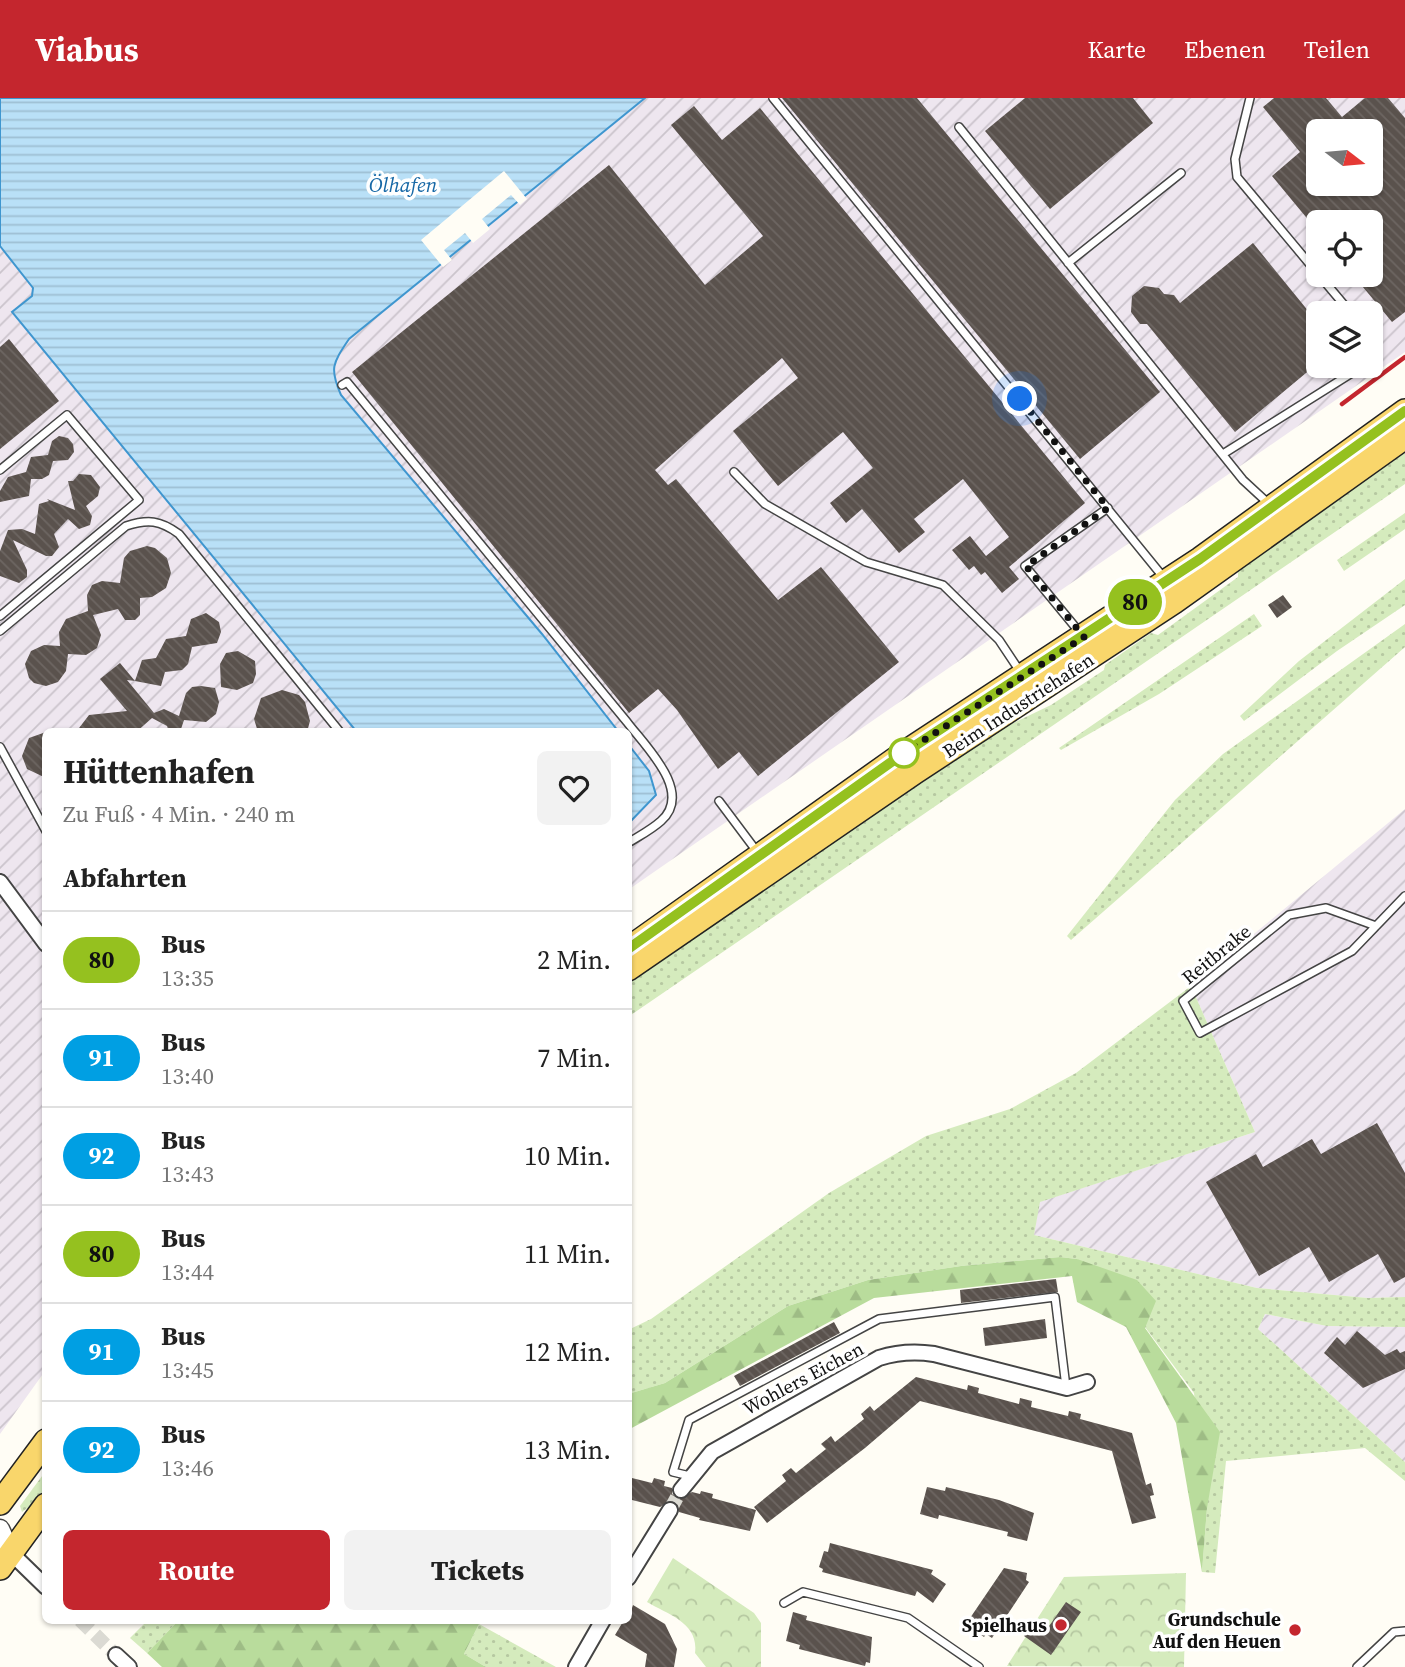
<!DOCTYPE html>
<html lang="de">
<meta charset="utf-8">
<style>
:root{--surface:#fff;--page:#f2f2f2;--text:#222;--muted:#767676;--line:#e0e0e0;--accent:#c4262e}
body{margin:0;font-family:"Source Serif 4",serif;background:var(--page);color:var(--text);height:100vh;display:flex;flex-direction:column;font-size:26px;white-space:nowrap}
*{box-sizing:border-box;margin:0}
p{font-size:23px;color:var(--muted)}
.icon{flex:none;width:38px;height:38px;fill:none;stroke:currentColor;stroke-width:2;stroke-linecap:round;stroke-linejoin:round}
.map{position:relative;flex:1;overflow:hidden}
.sheet{position:absolute;left:42px;top:630px;width:590px;height:896px;display:flex;flex-direction:column;background:var(--surface);border-radius:10px;box-shadow:0 2px 5px #0004}
.sheet>*{flex:none}
.badge{padding:0 14px;border-radius:23px;font-size:24px;line-height:46px}
.needle{width:46px;rotate:106deg}
.tools{position:absolute;left:1306px;top:21px;display:grid;gap:14px}
.tools a{display:grid;place-items:center;width:77px;height:77px;border-radius:10px;background:var(--surface);box-shadow:0 2px 5px #0004;font-size:35px}
.you{position:absolute;width:35px;height:35px;margin:-18px;border:5px solid #fff;border-radius:50%;background:#1a73e8;box-shadow:0 0 0 10px #1a73e833}
.map>.badge{position:absolute;translate:-50% -50%;box-shadow:0 0 0 4px #fff}
h2{padding:0 21px;font-size:26px;line-height:63px}
.round{display:grid;place-items:center;flex:none;width:74px;height:74px;border-radius:10px;background:var(--page)}
.summary{display:flex;align-items:center;justify-content:space-between;height:119px;padding:0 21px}
h1{font-size:33px;font-weight:700;line-height:52px}
.button{display:flex;gap:14px;margin-top:auto;padding:14px 21px}
.button a{flex:1;height:80px;border-radius:10px;background:var(--accent);color:#fff;font-size:28px;font-weight:700;line-height:80px;text-align:center}
.button a+a{background:var(--page);color:var(--text)}
ul{padding:0;list-style:none}
li{display:flex;align-items:center;gap:21px;height:98px;padding:0 21px;border-top:2px solid var(--line)}
li div{flex:1}
li b{display:block;font-size:26px}
li em{font-style:normal}
li .badge{min-width:77px;font-weight:700;text-align:center}
header{display:flex;align-items:center;gap:42px;box-sizing:border-box;height:98px;padding:0 35px;background:var(--accent);color:#fff}
header strong{font-size:33px}
nav{display:flex;gap:38px;margin-inline-start:auto;font-size:24px}
.map>svg:first-child{display:block}
.industrial{fill:url(#industrial-furrows);fill-rule:evenodd}
.grass{fill:url(#grass-dots)}
.forest{fill:url(#forest-firs)}
.park{fill:url(#park-crowns)}
.water{fill:url(#water-rules);stroke:#3f96cf;stroke-width:2}
.pier{fill:#fffdf5}
.building{fill:url(#building-back-hatch);fill-rule:evenodd}
.lines{fill:none;stroke-linecap:round;stroke-linejoin:round}
.minor-tunnel{stroke:#dbdad3;stroke-width:14;stroke-dasharray:14 7;stroke-linecap:butt}
.service-casing{stroke:#444;stroke-width:10}
.minor-casing{stroke:#444;stroke-width:18}
.tertiary-casing{stroke:#444;stroke-width:21}
.primary-casing{stroke:#222;stroke-width:26}
.service{stroke:#fff;stroke-width:7}
.minor{stroke:#fff;stroke-width:14}
.tertiary{stroke:#fff;stroke-width:18}
.primary{stroke:#f9d66b;stroke-width:23}
.rail{stroke:#c4262e;stroke-width:4.5}
.line-casing{stroke:#fff;stroke-width:16}
.line{stroke:#95c11f;stroke-width:10}
.walk{stroke:#111;stroke-width:7;stroke-dasharray:0 12.6}
.stop-dot{fill:#fff;stroke:#95c11f;stroke-width:3.5}
.poi-dot{fill:#c4262e;stroke:#fff;stroke-width:2.5}
.labels{text-anchor:middle;dominant-baseline:central;stroke-width:7;stroke-linejoin:round;paint-order:stroke}
.street-label{font-size:19px;fill:#111;stroke:#fff}
.poi-label{font-size:19px;font-weight:bold;fill:#111;stroke:#fff;text-anchor:end}
.water-label{font-size:21px;font-style:italic;fill:#1768a6;stroke:#fff}
</style>
<header>
<strong>Viabus</strong>
<nav><a>Karte</a><a>Ebenen</a><a>Teilen</a></nav>
</header>
<div class="map">
<svg width="1405" height="1569" viewBox="0 0 1405 1569">
<defs>
<pattern id="industrial-furrows" width="10" height="10" patternUnits="userSpaceOnUse" patternTransform="scale(1.75)"><rect width="10" height="10" fill="#eee6ef"/><path d="M-1 1l2-2M0 10L10 0M9 11l2-2" fill="none" stroke="#cbc4cc"/></pattern>
<pattern id="grass-dots" width="8" height="8" patternUnits="userSpaceOnUse" patternTransform="scale(1.75)"><rect width="8" height="8" fill="#d5ebbd"/><path d="M2 2h.1M6 6h.1" fill="none" stroke="#b6c8a1" stroke-width="1.8" stroke-linecap="round"/></pattern>
<pattern id="forest-firs" width="22" height="20" patternUnits="userSpaceOnUse" patternTransform="scale(1.75)"><rect width="22" height="20" fill="#b9dc9c"/><path d="M5 1l3.5 6h-7zM16 11l3.5 6h-7z" fill="#9ebc85"/></pattern>
<pattern id="park-crowns" width="20" height="18" patternUnits="userSpaceOnUse" patternTransform="scale(1.75)"><rect width="20" height="18" fill="#d5ebbd"/><path d="M2 6a3 3 0 1 1 6 0M12 15a3 3 0 1 1 6 0" fill="none" stroke="#b6c8a1"/></pattern>
<pattern id="water-rules" width="6" height="5" patternUnits="userSpaceOnUse" patternTransform="scale(1.75)"><rect width="6" height="5" fill="#b9e0f7"/><path d="M0 2.5h6" fill="none" stroke="#9ebfd3"/></pattern>
<pattern id="building-back-hatch" width="6" height="6" patternUnits="userSpaceOnUse" patternTransform="scale(1.75)"><rect width="6" height="6" fill="#5a524d"/><path d="M-1 5l2 2M0 0l6 6M5-1l2 2" fill="none" stroke="#6d6662"/></pattern>
</defs>
<rect width="100%" height="100%" fill="#fffdf5"/>
<path class="industrial" d="M645,0H1405V254L628,792V726L656,697L649,673L628,646V634L618,633L542,536L341,297L334,281L333,265L349,241ZM1318,33H1370V86H1318ZM1318,124H1370V177H1318ZM1318,215H1370V268H1318Z
M0,148L33,190L32,197L13,214L356,633L46,634L45,1273L0,1336Z
M1405,711V1199L1368,1200L1257,1190L1034,1137L1039,1104L1255,1034L1191,888Z
M1265,1216L1327,1228L1405,1229V1364L1258,1231Z"/>
<path class="grass" d="M1405,349V386L628,919V885L1003,627L1005,629L1051,607L1104,572L1105,567L1151,535L1158,537L1238,479V470Z
M1405,415V431L1344,473L1337,462Z
M1405,481V507L1337,553L1244,623L1240,618L1299,563Z
M1254,516L1262,528L1159,596L1061,652L1059,650Z
M1405,526V549L1071,842L1067,838L1175,702L1223,656Z
M1191,888L1255,1034L1040,1104L1034,1137L1257,1190L1368,1200L1405,1199V1229L1327,1228L1265,1216L1258,1231L1405,1364V1383L1365,1350L1226,1363L1215,1475L1202,1474L1207,1410L1194,1295L1145,1229L1077,1161L1060,1159L961,1168L868,1182L788,1208L665,1285L628,1296V1232L651,1221L829,1095L926,1038L1010,1011L1076,975Z
M45,1374V1397L22,1414L20,1408Z
M147,1523H178L147,1555L130,1540Z
M479,1526L556,1569H486L464,1556Z"/>
<path class="forest" d="M1060,1159L1077,1161L1137,1182L1156,1203L1145,1230L1220,1334L1207,1410L1202,1474L1176,1325L1126,1229L1077,1204L1072,1178L874,1200L628,1332V1296L665,1285L788,1208L868,1182L961,1168Z
M477,1522L479,1526L464,1556L486,1569H162L147,1555L178,1523Z"/>
<path class="park" d="M673,1460L754,1515L761,1525V1569H706L695,1555C699,1525 669,1517 647,1504Z
M1186,1475L1184,1569L1007,1568L1064,1479Z"/>
<path class="water" d="M0,0H645L349,241C333,265 329,270 341,297L542,536L618,633H356L12,214L32,198L33,190L0,148Z
M628,646L649,673L656,697L628,726Z"/>
<path class="pier" d="M504,73L527,101L520,107L511,97L482,121L490,131L473,145L465,135L444,152L452,162L443,169L421,142Z"/>
<path class="building" d="M782,0H917L1160,294L1080,361Z
M1025,0H1133L1153,25L1050,111L985,33Z
M1274,0H1326L1342,19L1365,0H1388L1405,20V214L1392,224L1353,177H1370V124H1310L1272,78L1300,54L1263,9ZM1318,33H1370V86H1318Z
M694,8L722,42L760,10L1085,405L1009,469L1019,481L1002,495L985,474L981,477L974,468L969,472L952,452L970,438L986,458L1009,439L963,381L914,421L925,434L899,455L862,411L846,425L830,405L873,370L843,334L778,388L733,333L798,280L782,260L655,372L668,387L676,381L778,502L821,469L899,564L758,678L739,654L718,671L677,612L658,591L629,615L352,274L609,67L705,187L763,138L671,27Z
M1253,145L1318,225V265L1235,334L1147,226H1140L1131,214L1132,198L1144,188L1159,190L1164,196L1174,197L1180,205Z
M9,241L59,303L0,351V249Z
M59,338L68,340L73,346L74,354L68,362L53,363L49,377L42,381H31L29,398L0,404V393L8,379L26,374L31,359L48,357L52,343Z
M79,376L91,377L100,389L98,398L86,408L92,418L90,427L79,431L68,421L54,436L59,449L52,458H46L13,442L27,472V479L19,485L0,478V453L8,432L22,431L35,436L39,406L49,403L47,401L75,412L68,383H73Z
M147,448L155,450L167,460L171,475L166,490L152,499L140,500V517L135,522H125L118,511L93,517L101,537L97,550L86,557L68,556L66,573L58,584L46,588L34,585L29,580L25,566L31,553L44,547L60,548L59,534L66,521L88,513L87,497L92,487L102,483L120,485L124,460L130,453Z
M1283,497L1292,509L1277,520L1268,507Z
M206,515L219,524L221,534L217,545L192,549L188,566L182,572L165,574L161,588L135,583L142,562L156,560L166,541L186,538L191,521Z
M238,553L255,563L256,576L253,585L237,592L221,589L220,566L226,555Z
M120,565L135,583L127,582L154,615L164,611L179,618L186,595L192,589L201,588L215,590L219,604L216,616L206,624L184,622L180,634H169L167,628L152,620L136,634H76L89,617L127,613L100,581Z
M282,592L299,597L305,604L310,623L307,634H258L254,621L261,600Z
M46,634V680L27,671L22,658L29,640Z
M1377,1025L1405,1075V1179L1394,1185L1378,1156L1329,1184L1309,1149L1259,1178L1206,1084L1256,1056L1263,1069L1312,1041L1321,1056Z
M1056,1181L1058,1194L961,1205L960,1192Z
M1045,1221L1047,1240L985,1248L983,1230Z
M834,1224L840,1235L740,1288L734,1278Z
M1357,1233L1385,1257L1397,1251L1400,1255L1405,1253V1271L1363,1290L1324,1255L1337,1239L1345,1247Z
M916,1279L967,1292L968,1287L979,1290L978,1295L1019,1306L1020,1300L1032,1303L1031,1309L1068,1318L1069,1313L1081,1316L1080,1321L1132,1335L1146,1387L1151,1385L1154,1397L1150,1398L1156,1420L1132,1426L1112,1353L920,1303L865,1350L767,1425L754,1409L786,1383L782,1377L791,1370L796,1375L826,1351L821,1346L831,1338L835,1344L864,1321L861,1316L870,1308L874,1313Z
M628,1379L652,1385L654,1380L665,1383L664,1388L672,1390V1396L679,1401L692,1394L700,1396L701,1393L713,1396L712,1400L756,1412L750,1433L699,1422L700,1420L679,1414L678,1407L671,1402L660,1409L628,1401Z
M927,1389L945,1393L946,1389L999,1402L1034,1415L1027,1443L1007,1438L1008,1434L939,1417L938,1421L920,1416Z
M830,1445L933,1472L931,1476L946,1486L933,1505L917,1493L915,1498L822,1474L823,1471L819,1469L824,1453L828,1454Z
M1004,1470L1027,1475L1026,1482L1029,1484L992,1540L986,1536L984,1539L966,1526Z
M1066,1504L1081,1514L1051,1557L1024,1538L1035,1523L1047,1531Z
M633,1507L665,1526L677,1551L674,1569H645L647,1556L615,1537L624,1522H628Z
M793,1514L807,1518L806,1522L872,1539L870,1565L866,1564L865,1568L799,1551L800,1547L786,1543Z"/>
<g class="lines">
<path class="minor-tunnel" d="M670,1412L681,1392
M80,1522L116,1557"/>
<defs>
<path id="service" d="M773,0L1164,480
M1250,0L1235,61L1237,79L1318,176
M959,29L1243,382L1269,406
M1068,165L1181,75
M1319,177L1351,215
M1370,239L1373,242L1370,255
M342,287L347,284L627,624C645,648 694,694 661,723C651,732 639,738 628,745
M1223,356L1363,268
M0,372L67,317L139,402L0,518
M734,374L765,406L866,464L943,487L999,542L1021,575
M0,533L126,428C148,421 160,422 179,436L340,634
M1081,536L1025,468L1108,410
M0,649L46,733
M719,703L758,755
M1376,828L1326,810L1289,817L1183,903L1200,935L1352,853L1405,798
M690,1378L673,1374L689,1322L879,1221L1055,1199L1066,1289
M784,1505L803,1494L908,1520L979,1569
M1357,1569L1394,1534L1405,1533"/>
<path id="minor" d="M0,784L46,846
M681,1392L712,1354L879,1260C898,1254 914,1253 934,1256L1067,1290L1087,1284
M11,1455L46,1489
M628,1480L670,1412
M116,1557L129,1569
M576,1569L603,1522"/>
<path id="tertiary" d="M0,1431L11,1455"/>
<path id="primary" d="M628,851L904,655L1200,461L1405,313
M628,871L915,674L1174,504L1405,339
M0,1405L46,1343
M0,1470L46,1407"/>
</defs>
<use href="#service" class="service-casing"/>
<use href="#minor" class="minor-casing"/>
<use href="#tertiary" class="tertiary-casing"/>
<use href="#primary" class="primary-casing"/>
<use href="#service" class="service"/>
<use href="#minor" class="minor"/>
<use href="#tertiary" class="tertiary"/>
<use href="#primary" class="primary"/>
<path class="rail" d="M1342,306L1405,259"/>
</g>
<g class="lines">
<defs>
<path id="line" d="M628,851L904,655L1200,461L1405,313"/>
</defs>
<use href="#line" class="line-casing"/>
<use href="#line" class="line"/>
<path class="walk" d="M904,655L1084,539L1026,468L1108,410L1020,301"/>
</g>
<circle class="stop-dot" cx="904" cy="655" r="14"/>
<g class="poi-dot">
<circle cx="1061" cy="1527" r="7"/>
<circle cx="1295" cy="1532" r="7"/>
</g>
<g class="labels">
<g class="street-label">
<text transform="translate(1018 607) rotate(-33)">Beim Industriehafen</text>
<text transform="translate(1216 856) rotate(-39)">Reitbrake</text>
<text transform="translate(803 1280) rotate(-28)">Wohlers Eichen</text>
</g>
<g class="poi-label">
<text x="1281" y="1521">Grundschule<tspan x="1281" dy="22">Auf den Heuen</tspan></text>
<text x="1047" y="1527">Spielhaus</text>
</g>
<g class="water-label">
<text x="403" y="86">Ölhafen</text>
</g>
</g>
</svg>
<div class="tools">
<a><svg class="needle" viewBox="-14 -14 28 28"><path d="M0-13l5 13h-10z" fill="#e53935"/><path d="M0 13l5-13h-10z" fill="#767676"/></svg></a>
<a><svg class="icon" aria-label="locate" viewBox="0 0 24 24"><circle cx="12" cy="12" r="6"/><path d="M12 2v4M12 18v4M2 12h4M18 12h4"/></svg></a>
<a><svg class="icon" aria-label="layers" viewBox="0 0 24 24"><path d="M12 4l9 5-9 5-9-5zM3 14l9 5 9-5"/></svg></a>
</div>
<div class="you" style="left:1020px;top:301px"></div>
<b class="badge" style="left:1135px;top:504px;background:#95c11f;color:#111">80</b>
<section class="sheet">
<div class="summary"><div><h1>Hüttenhafen</h1><p>Zu Fuß · 4 Min. · 240 m</p></div><a class="round"><svg class="icon" aria-label="heart" viewBox="0 0 24 24"><path d="M12 20l-8-8c-3-5 5-10 8-4 3-6 11-1 8 4z"/></svg></a></div>
<h2>Abfahrten</h2>
<ul>
<li><span class="badge" style="background:#95c11f;color:#111">80</span><div><b>Bus</b><p>13:35</p></div><em>2 Min.</em></li>
<li><span class="badge" style="background:#009fe3;color:#fff">91</span><div><b>Bus</b><p>13:40</p></div><em>7 Min.</em></li>
<li><span class="badge" style="background:#009fe3;color:#fff">92</span><div><b>Bus</b><p>13:43</p></div><em>10 Min.</em></li>
<li><span class="badge" style="background:#95c11f;color:#111">80</span><div><b>Bus</b><p>13:44</p></div><em>11 Min.</em></li>
<li><span class="badge" style="background:#009fe3;color:#fff">91</span><div><b>Bus</b><p>13:45</p></div><em>12 Min.</em></li>
<li><span class="badge" style="background:#009fe3;color:#fff">92</span><div><b>Bus</b><p>13:46</p></div><em>13 Min.</em></li>
</ul>
<div class="button"><a>Route</a><a>Tickets</a></div>
</section>
</div>
